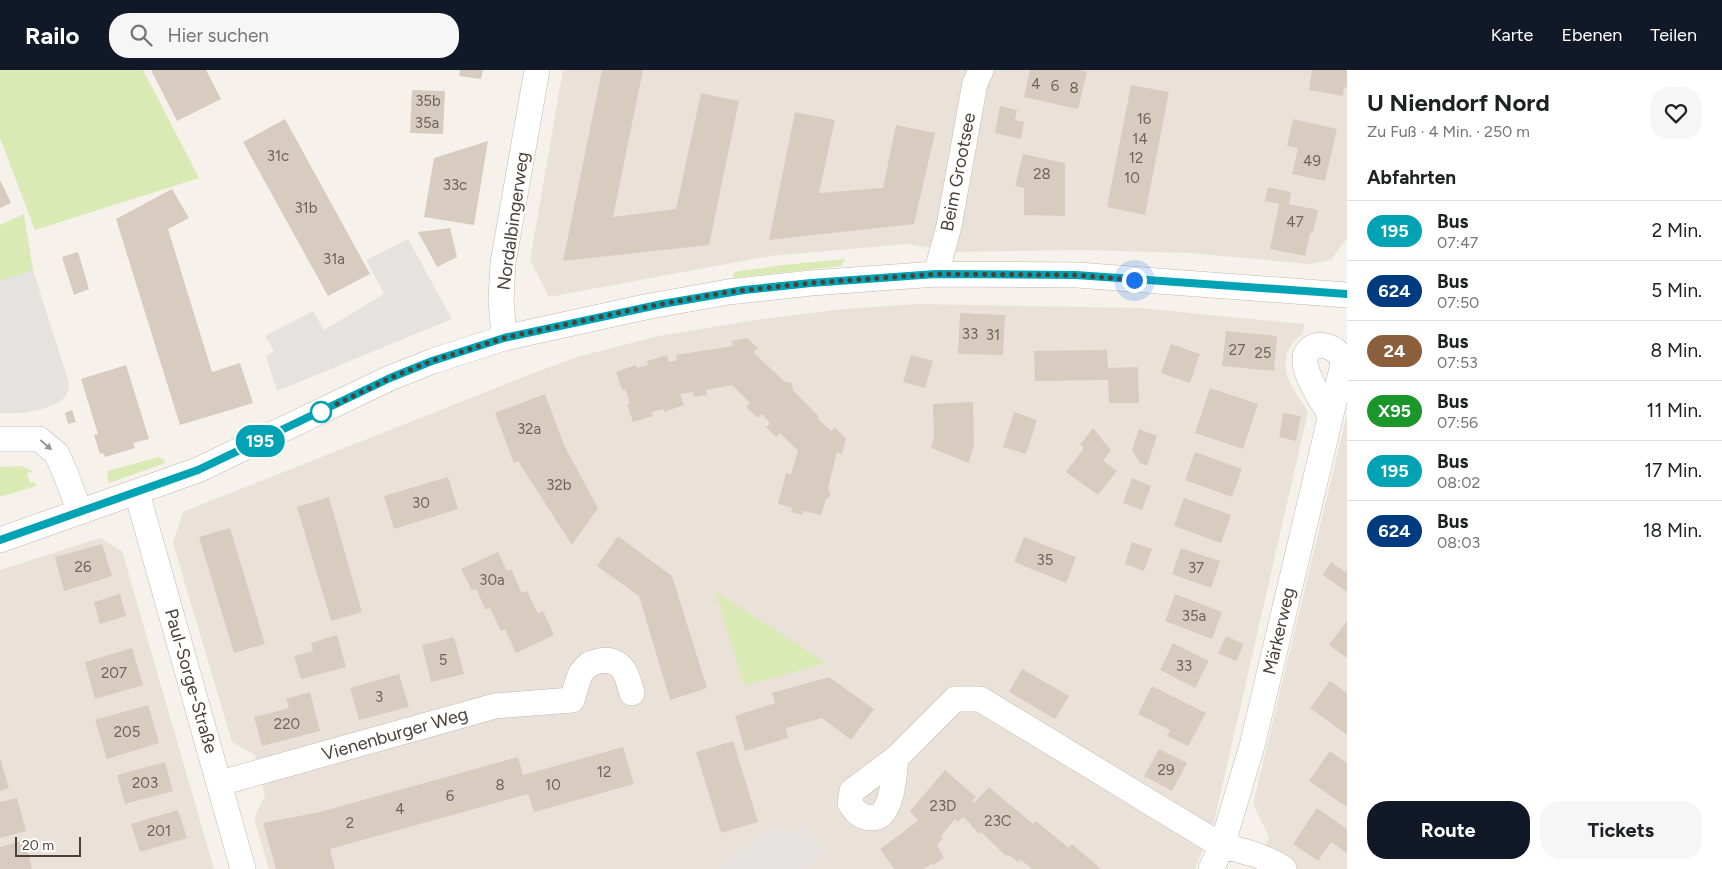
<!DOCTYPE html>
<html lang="de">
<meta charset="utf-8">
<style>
:root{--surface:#fff;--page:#f6f6f6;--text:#202124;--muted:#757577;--line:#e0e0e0;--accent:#111827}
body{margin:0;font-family:Figtree,sans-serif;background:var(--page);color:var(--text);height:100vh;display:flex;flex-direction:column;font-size:19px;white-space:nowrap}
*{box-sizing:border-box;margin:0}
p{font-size:16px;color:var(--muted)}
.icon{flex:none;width:28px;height:28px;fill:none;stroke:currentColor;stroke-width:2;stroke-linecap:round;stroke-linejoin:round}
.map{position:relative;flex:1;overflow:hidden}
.panel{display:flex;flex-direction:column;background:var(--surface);width:375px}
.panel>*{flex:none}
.badge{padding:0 10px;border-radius:16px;font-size:18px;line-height:32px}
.scale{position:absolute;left:15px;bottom:12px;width:66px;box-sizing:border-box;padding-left:5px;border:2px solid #4b4138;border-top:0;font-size:14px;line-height:18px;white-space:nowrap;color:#4b4138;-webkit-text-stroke:4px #fff;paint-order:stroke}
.you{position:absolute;width:25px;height:25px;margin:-12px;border:4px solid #fff;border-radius:50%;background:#1a73e8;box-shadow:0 0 0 8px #1a73e833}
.map>.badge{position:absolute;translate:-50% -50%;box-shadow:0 0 0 2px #fff}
h2{padding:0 20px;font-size:19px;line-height:45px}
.round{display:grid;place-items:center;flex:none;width:52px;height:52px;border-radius:20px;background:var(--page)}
.overview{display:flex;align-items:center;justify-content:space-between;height:85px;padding:0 20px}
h1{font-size:24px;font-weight:700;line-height:38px}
.button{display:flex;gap:10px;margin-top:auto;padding:10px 20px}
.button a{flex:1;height:58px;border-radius:20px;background:var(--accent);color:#fff;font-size:20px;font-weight:700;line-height:58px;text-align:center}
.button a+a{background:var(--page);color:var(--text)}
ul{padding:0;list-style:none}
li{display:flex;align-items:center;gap:15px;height:60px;padding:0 20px;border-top:1px solid var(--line)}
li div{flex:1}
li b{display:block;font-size:19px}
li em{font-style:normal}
li .badge{min-width:55px;font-weight:700;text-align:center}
header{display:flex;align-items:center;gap:30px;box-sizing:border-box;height:70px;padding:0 25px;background:var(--accent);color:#fff}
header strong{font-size:24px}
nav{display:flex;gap:28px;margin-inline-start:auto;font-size:18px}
.search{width:350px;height:45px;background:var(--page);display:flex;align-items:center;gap:12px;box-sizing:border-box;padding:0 18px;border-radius:20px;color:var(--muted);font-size:19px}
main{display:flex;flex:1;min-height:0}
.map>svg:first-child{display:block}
.residential{fill:#eae2d9}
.green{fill:#d9eab4}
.parking{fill:#e5e2df}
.building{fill:#d8ccc0}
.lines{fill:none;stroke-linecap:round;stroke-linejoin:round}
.minor-casing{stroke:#c2b8ad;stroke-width:26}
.minor{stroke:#fff;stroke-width:25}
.oneway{fill:#9c9692}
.line-casing{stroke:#fff;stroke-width:11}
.line{stroke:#00a3b4;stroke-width:8}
.walk{stroke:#4b4138;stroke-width:5;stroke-dasharray:0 9}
.stop-dot{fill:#fff;stroke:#00a3b4;stroke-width:2.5}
.labels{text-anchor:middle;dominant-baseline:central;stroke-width:4;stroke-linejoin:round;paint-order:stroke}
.number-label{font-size:15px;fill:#6e645a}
.street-label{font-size:18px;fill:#4b4138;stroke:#fff}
</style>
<header>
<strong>Railo</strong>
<div class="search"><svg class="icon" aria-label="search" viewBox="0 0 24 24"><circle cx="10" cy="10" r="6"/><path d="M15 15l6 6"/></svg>Hier suchen</div>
<nav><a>Karte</a><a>Ebenen</a><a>Teilen</a></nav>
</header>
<main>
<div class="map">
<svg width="1347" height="799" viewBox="0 0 1347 799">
<rect width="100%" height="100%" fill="#f6f1eb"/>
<path class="residential" d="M563,0H1347V168L1331,190L1309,194L1190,183L1082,180L955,182L907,174L770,186L549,227L530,190Z
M918,234L1140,238L1304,254L1303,263L1294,271L1287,282L1285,293L1287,305L1292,317L1308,342L1213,756L1195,799H269L254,749L265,725L255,685L232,672L173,473L183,442L523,307L577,287L658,266L761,249L844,239Z
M1347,344V799H1256L1269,767L1253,734Z
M100,468L122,481L214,799H0V500Z"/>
<path class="green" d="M0,0H143L199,108L35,160L0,68Z
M24,144L33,200L0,211V155Z
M845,189L841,196L733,208L734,202L783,195Z
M158,387L163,389L165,393L109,413L107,406L108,401Z
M21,396L31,400L32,402L27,403L30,413L34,412L36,416L0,427V397Z
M715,521L826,593L744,616Z"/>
<path class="parking" d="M408,169L452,249L277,321L266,286L274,281L265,266L313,241L324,260L384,224L366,190Z
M33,200L68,310L69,319L65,327L58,333L39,340L22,343H0V211Z
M775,753L786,766L802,754L824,782L802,799H716Z"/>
<path class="building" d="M151,0H206L221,29L177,51Z
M460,0H483L481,9L459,6Z
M602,0H643L613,147L676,139L701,23L739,31L709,175L563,191Z
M1030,0H1080L1087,2L1078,39L1024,27Z
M1312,0H1347V18L1344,17L1343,26L1309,20Z
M1131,15L1169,22L1145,145L1107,137Z
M412,20L445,21L443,64L410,63Z
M1000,36L1017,40L1015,50L1024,52L1021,69L995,63Z
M795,42L835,50L819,123L883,118L896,55L935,63L914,154L769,170Z
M285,49L370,204L328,226L243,72Z
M1293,49L1337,59L1325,111L1292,104L1298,78L1287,76Z
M488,71L474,155L424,147L434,88Z
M1023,84L1065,93V146L1024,145V118L1015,116Z
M0,110L11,133L0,138Z
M1268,117L1291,122L1289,134L1318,140L1313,163H1310L1305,186L1270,179L1279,134L1265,131Z
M172,119L189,148L168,159L212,302L240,293L253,333L180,355L116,149Z
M450,158L457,187L437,197L418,162Z
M78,182L89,219L74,225L62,187Z
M960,243L1005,245L1003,285L958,284Z
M1226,261L1277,266L1274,301L1222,296Z
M747,268L758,278L753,282L785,312L792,313L793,320L819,347L817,348L831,361L835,357L846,369L842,384L837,382L828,418L831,425L826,429L821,445L804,441L802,445L791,442L793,438L778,434L786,403L791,404L798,381L780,363L776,367L766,357L770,353L762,344L758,348L746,337L750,333L732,315L706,320L707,325L694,327L693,322L680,324L684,335L664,342L663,339L652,342L653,346L633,352L627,334L630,333L625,319L622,320L616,302L636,295L637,298L648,295L647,291L667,285L669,292L677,290L676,285L733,276L732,271Z
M1171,274L1200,284L1190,313L1161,303Z
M1107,280L1108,298L1138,297L1139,333H1109L1108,310L1035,311L1034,281Z
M911,285L933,291L925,318L903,312Z
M126,295L149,369L133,373L135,378L105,387L103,383L100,384L94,365L98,364L81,309Z
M1210,318L1258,334L1243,379L1195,363Z
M545,324L564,375L598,438L572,475L518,391L514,393L495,343Z
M973,332L974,374L969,393L931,378L934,367L933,334Z
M72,340L76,352L68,354L65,343Z
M1014,342L1037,350L1026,384L1003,377Z
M1283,343L1301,346L1296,371L1279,367Z
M1093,358L1111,380L1103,391L1117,401L1098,425L1066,402L1084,378L1080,375Z
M1139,359L1157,366L1147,396L1140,393L1132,380Z
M1195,382L1242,399L1232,427L1185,410Z
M448,407L458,439L394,459L384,426Z
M1132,408L1151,416L1142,440L1123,433Z
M329,427L362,542L331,551L297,437Z
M1184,428L1231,445L1221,473L1174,456Z
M230,458L265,574L234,583L199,467Z
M618,466L672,506L707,618L670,630L639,526L597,496Z
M1024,467L1076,487L1066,513L1014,492Z
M1132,472L1152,479L1144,501L1125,494Z
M102,474L112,506L64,521L55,487Z
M1181,478L1220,491L1211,518L1172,504Z
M498,482L507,501L511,499L522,523L527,521L538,544L543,541L554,565L516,583L505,559L501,561L490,538L486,540L476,519L472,521L461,499Z
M1331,492L1345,502L1347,500V522L1323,505Z
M120,524L126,546L100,554L94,532Z
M1175,524L1222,542L1212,569L1165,551Z
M1347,551V588L1329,575Z
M337,565L346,597L301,609L294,586L313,581L311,573Z
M1226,566L1244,574L1236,591L1218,583Z
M454,567L464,604L431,612L422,575Z
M1173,573L1209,591L1195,618L1160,600Z
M132,578L143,615L95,629L85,592Z
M1022,599L1069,626L1055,649L1009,622Z
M399,604L409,637L359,650L350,618Z
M829,607L874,639L851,670L822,648L786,658L788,668L745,681L735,646L775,633L772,623Z
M1330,611L1347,623V665L1310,638Z
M1152,616L1206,643L1188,676L1167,666L1170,660L1138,644Z
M310,622L320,661L262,676L254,647L289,638L286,629Z
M148,635L159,673L107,689L95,650Z
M733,671L758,752L721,763L696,682Z
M623,677L634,714L534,742L528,724L330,779L335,799H276L263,753L320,742L518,687L523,705Z
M1159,679L1187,693L1172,721L1144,706Z
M1330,681L1347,693V737L1309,711Z
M0,688L9,718L0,721Z
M165,692L173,721L125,734L117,705Z
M945,700L976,727L972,731L974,733L989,717L1033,754L1036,751L1069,778L1072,774L1101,799H1032L1020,789L1018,792L1009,785L1006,786L981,762L980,764L971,756L972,755L963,747L958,752L955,749L941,766L943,768L937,775L944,788L933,795L932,793L924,799H894L880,779L918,751L910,741Z
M17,728L26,761L0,768V732Z
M1317,738L1347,759V783L1331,772L1318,791L1293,774Z
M178,740L187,768L140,782L131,754Z
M25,770L32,799H0V777Z"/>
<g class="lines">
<defs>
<path id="minor" d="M936,204L949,156L975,13L981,0
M504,268L501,230L503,193L537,0
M0,369H39L57,384L66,405L80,442
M137,423L243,799
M0,470L198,400L390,308L433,291L504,268L645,237L728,222L811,213L936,204L1077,205L1347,225
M896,688C894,704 893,749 871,748C860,747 855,742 850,733L852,721L896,688L955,629H980L1222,776C1244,781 1266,786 1284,799
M220,713L495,636L572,630C575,621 577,611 581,603C588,591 608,586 619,595C627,601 629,614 632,623
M1211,799L1222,776L1252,676L1343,294C1340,271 1303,268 1305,292C1306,308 1322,331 1330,345"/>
</defs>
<use href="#minor" class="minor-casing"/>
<use href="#minor" class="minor"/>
</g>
<defs><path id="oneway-solid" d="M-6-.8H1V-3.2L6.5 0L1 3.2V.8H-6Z" transform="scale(1.25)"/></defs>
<use class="oneway" href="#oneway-solid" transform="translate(46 375) rotate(41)"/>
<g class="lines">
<defs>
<path id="line" d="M0,470L198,400L390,308L432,291L504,268L662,234L744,220L811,213L936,204L1076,205L1347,224"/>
</defs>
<use href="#line" class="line-casing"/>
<use href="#line" class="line"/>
<path class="walk" d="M321,342L390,308L432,291L504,268L646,237L728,222L811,213L936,204L1076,205L1134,210"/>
</g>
<circle class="stop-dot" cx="321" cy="342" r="10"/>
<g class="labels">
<g class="number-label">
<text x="1036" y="14">4</text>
<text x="1055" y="16">6</text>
<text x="1074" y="18">8</text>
<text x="428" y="31">35b</text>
<text x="1144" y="49">16</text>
<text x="427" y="53">35a</text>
<text x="1140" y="69">14</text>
<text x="278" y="86">31c</text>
<text x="1136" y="88">12</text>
<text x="1312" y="91">49</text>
<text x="1042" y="104">28</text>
<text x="1132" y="108">10</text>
<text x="455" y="115">33c</text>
<text x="306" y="138">31b</text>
<text x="1295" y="152">47</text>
<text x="334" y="189">31a</text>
<text x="970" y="264">33</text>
<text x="993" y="265">31</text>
<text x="1237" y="280">27</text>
<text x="1263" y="283">25</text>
<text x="529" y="359">32a</text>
<text x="559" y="415">32b</text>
<text x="421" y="433">30</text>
<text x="1045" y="490">35</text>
<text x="83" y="497">26</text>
<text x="1196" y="498">37</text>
<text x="492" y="510">30a</text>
<text x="1194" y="546">35a</text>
<text x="443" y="590">5</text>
<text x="1184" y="596">33</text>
<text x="114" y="603">207</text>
<text x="379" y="627">3</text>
<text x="287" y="654">220</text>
<text x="127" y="662">205</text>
<text x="1166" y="700">29</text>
<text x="604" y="702">12</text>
<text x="145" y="713">203</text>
<text x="500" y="715">8</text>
<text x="553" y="715">10</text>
<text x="450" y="726">6</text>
<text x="943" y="736">23D</text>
<text x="400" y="739">4</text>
<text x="998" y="751">23C</text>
<text x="350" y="753">2</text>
<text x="159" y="761">201</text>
</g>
<g class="street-label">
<text transform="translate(958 102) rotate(-79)">Beim Grootsee</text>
<text transform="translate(513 151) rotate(-82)">Nordalbingerweg</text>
<text transform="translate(1279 561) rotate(-77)">Märkerweg</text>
<text transform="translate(191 611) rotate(74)">Paul-Sorge-Straße</text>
<text transform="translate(395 664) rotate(-16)">Vienenburger Weg</text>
</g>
</g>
</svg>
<div class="scale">20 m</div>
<div class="you" style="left:1134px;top:210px"></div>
<b class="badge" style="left:260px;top:371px;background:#00a3b4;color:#fff">195</b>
</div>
<section class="panel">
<div class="overview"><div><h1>U Niendorf Nord</h1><p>Zu Fuß · 4 Min. · 250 m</p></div><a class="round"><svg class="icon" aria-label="heart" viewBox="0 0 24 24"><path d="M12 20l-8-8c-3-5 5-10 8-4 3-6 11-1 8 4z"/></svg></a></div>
<h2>Abfahrten</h2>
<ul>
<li><span class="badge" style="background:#00a3b4;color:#fff">195</span><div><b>Bus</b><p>07:47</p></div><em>2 Min.</em></li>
<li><span class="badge" style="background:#003b80;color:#fff">624</span><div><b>Bus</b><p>07:50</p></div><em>5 Min.</em></li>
<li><span class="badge" style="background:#8b5e3c;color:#fff">24</span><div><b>Bus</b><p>07:53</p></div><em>8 Min.</em></li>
<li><span class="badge" style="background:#1a962b;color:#fff">X95</span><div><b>Bus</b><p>07:56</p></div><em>11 Min.</em></li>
<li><span class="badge" style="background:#00a3b4;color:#fff">195</span><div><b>Bus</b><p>08:02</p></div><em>17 Min.</em></li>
<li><span class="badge" style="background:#003b80;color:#fff">624</span><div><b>Bus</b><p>08:03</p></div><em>18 Min.</em></li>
</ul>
<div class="button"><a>Route</a><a>Tickets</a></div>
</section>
</main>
